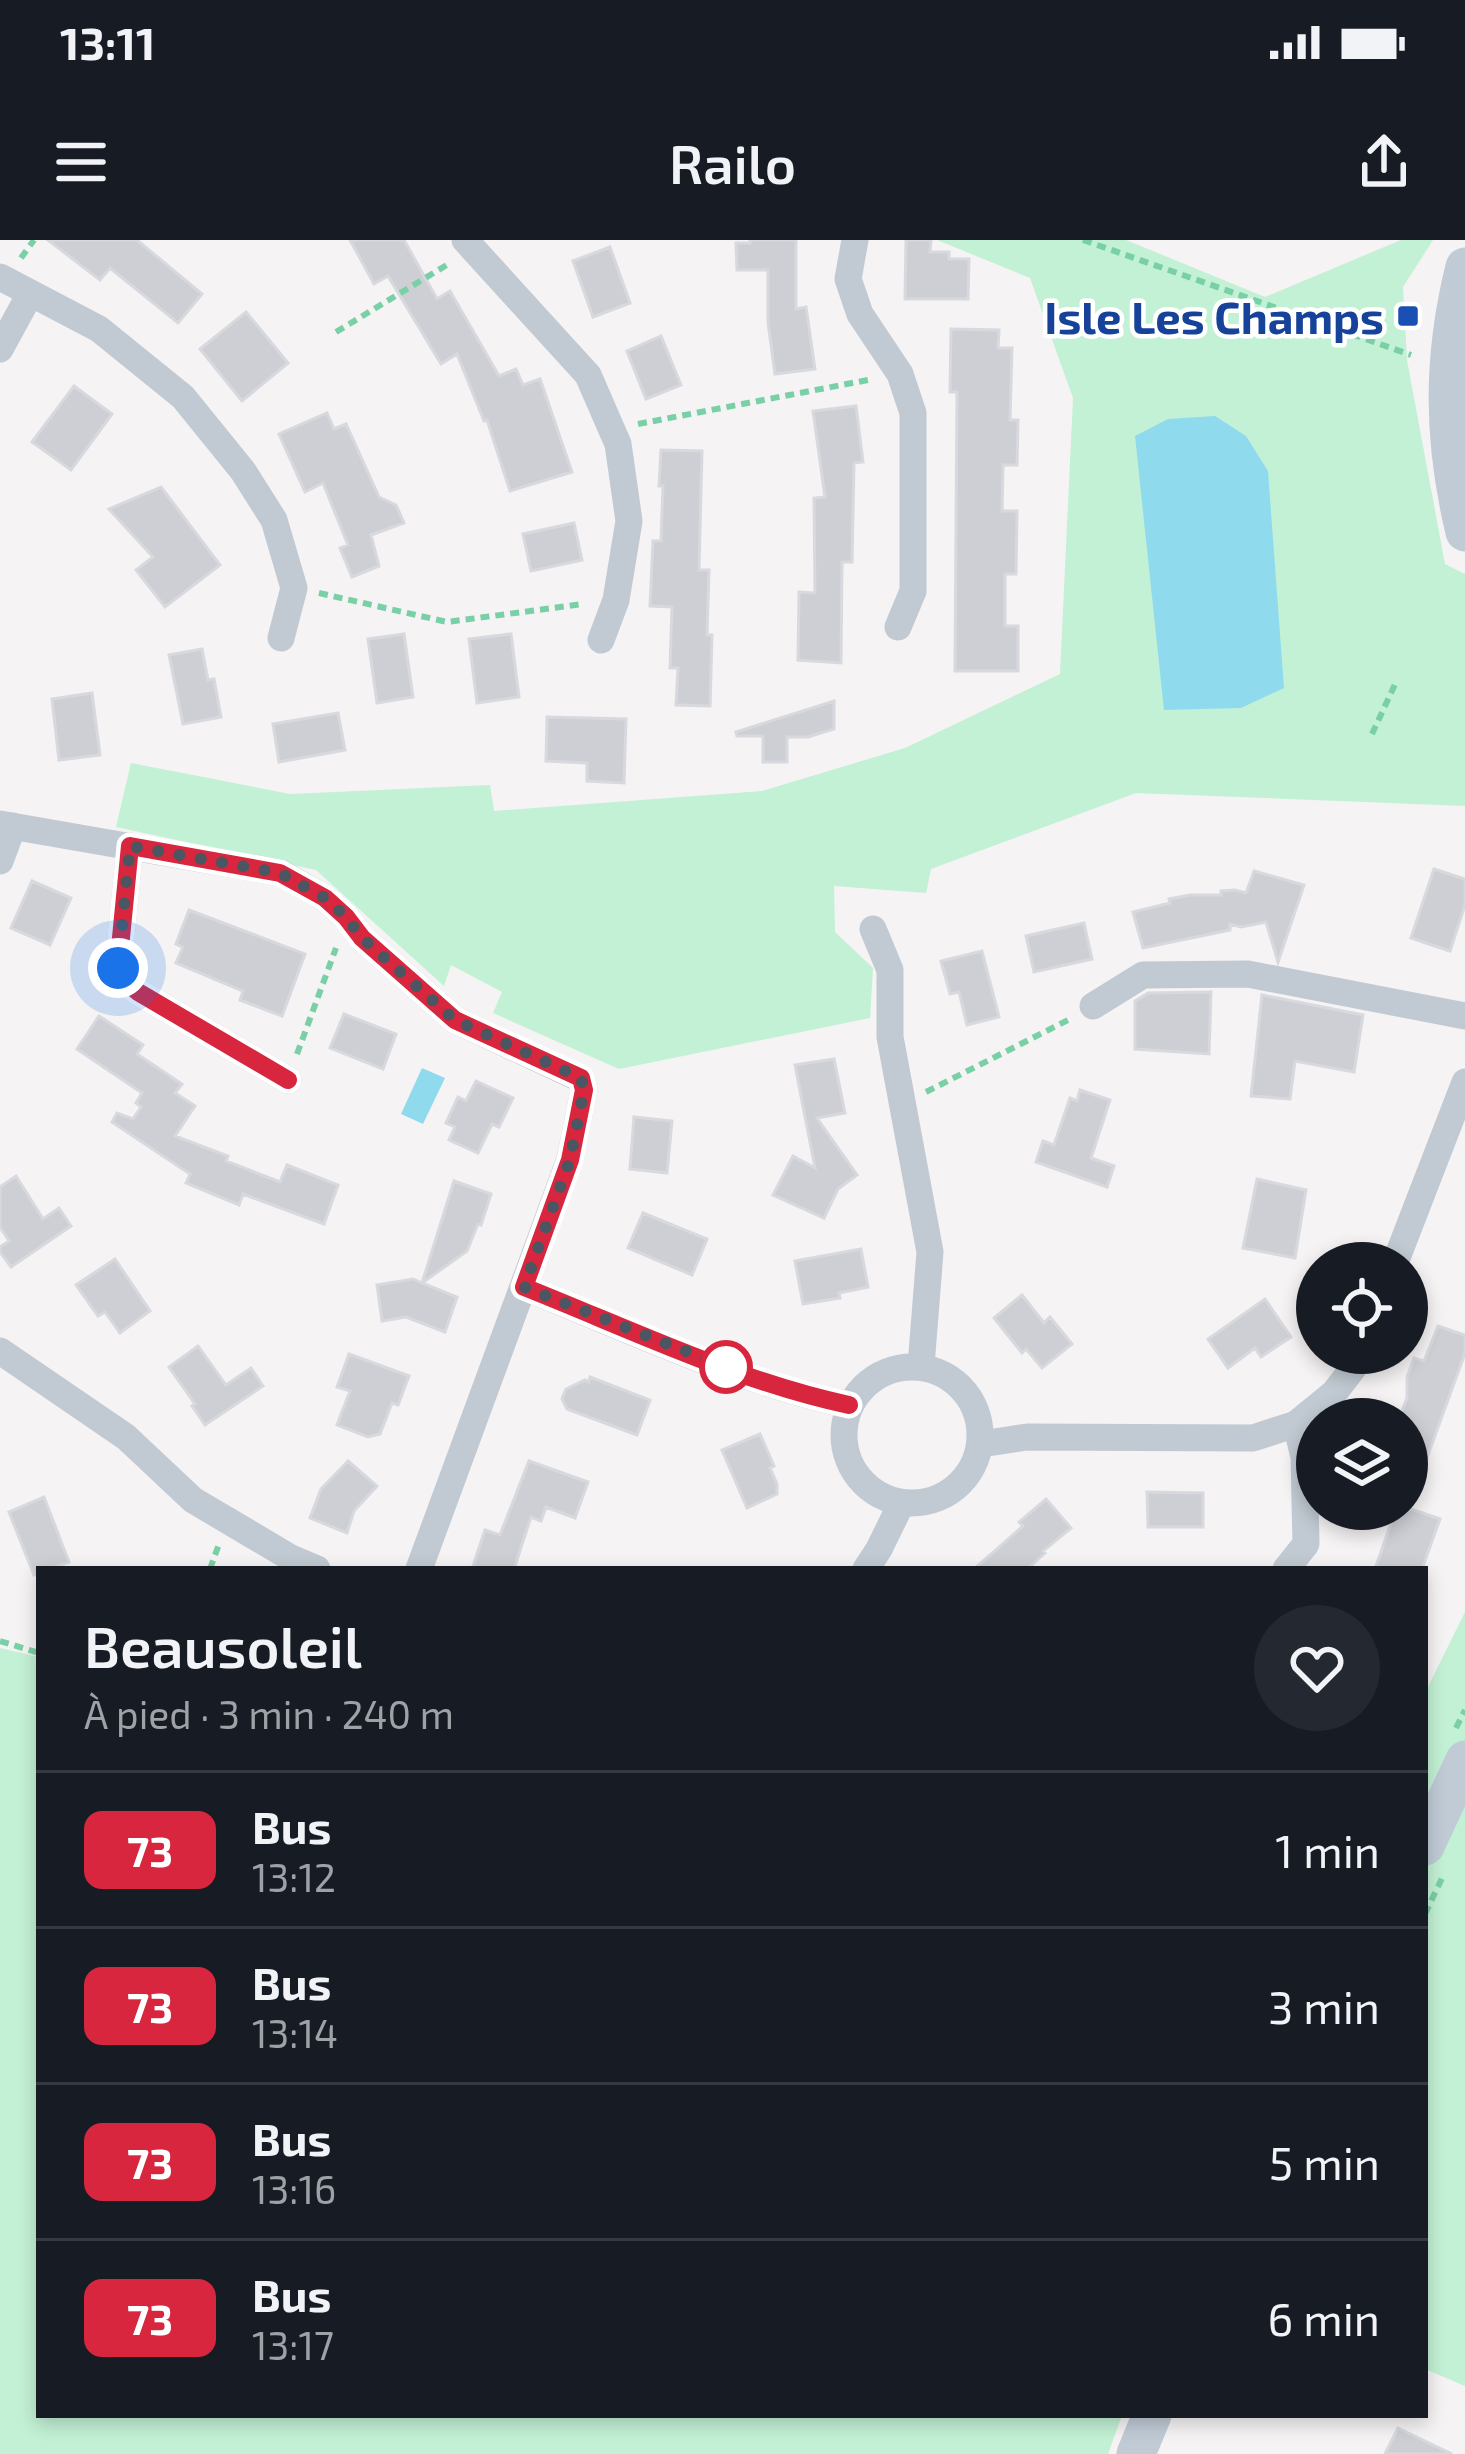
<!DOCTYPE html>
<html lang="fr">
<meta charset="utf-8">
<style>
:root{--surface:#171b24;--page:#242831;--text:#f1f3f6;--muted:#9ea1a6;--line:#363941}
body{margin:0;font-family:"Exo 2",sans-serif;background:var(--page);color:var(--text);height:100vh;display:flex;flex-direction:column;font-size:45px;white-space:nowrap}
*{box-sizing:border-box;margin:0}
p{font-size:39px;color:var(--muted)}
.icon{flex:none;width:66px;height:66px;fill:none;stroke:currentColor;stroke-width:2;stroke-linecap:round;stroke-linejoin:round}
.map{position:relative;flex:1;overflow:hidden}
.drawer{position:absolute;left:36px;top:1326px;width:1392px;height:852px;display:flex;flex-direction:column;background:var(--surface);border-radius:0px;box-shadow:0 6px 18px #0003}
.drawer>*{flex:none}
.badge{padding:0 24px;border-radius:18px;font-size:42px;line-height:78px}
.fabs{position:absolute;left:1296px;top:1002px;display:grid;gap:24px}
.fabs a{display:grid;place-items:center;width:132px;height:132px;border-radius:50%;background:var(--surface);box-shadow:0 6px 18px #0003;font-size:60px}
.you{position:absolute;width:60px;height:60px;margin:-30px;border:9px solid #fff;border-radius:50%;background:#1a73e8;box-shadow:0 0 0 18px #1a73e833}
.map>.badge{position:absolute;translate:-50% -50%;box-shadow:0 0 0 6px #fff}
.round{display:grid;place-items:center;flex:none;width:126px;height:126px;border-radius:63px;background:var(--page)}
.overview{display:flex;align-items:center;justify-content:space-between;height:204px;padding:0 48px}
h1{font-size:57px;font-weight:600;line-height:90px}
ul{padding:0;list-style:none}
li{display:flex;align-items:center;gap:36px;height:156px;padding:0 48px;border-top:3px solid var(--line)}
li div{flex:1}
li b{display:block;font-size:45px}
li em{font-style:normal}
li .badge{min-width:132px;font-weight:700;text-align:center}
.status{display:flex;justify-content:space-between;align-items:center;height:84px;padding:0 60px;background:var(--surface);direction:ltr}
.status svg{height:33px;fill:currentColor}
header{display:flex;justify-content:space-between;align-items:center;height:156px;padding:0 48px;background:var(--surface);font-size:54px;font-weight:600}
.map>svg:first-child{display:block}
.green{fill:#c3f1d5}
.water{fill:#90daee}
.building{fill:#cdcfd5;stroke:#d7d9de;stroke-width:3}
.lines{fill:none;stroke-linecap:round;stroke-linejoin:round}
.path{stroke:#7ad0a6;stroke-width:6;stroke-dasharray:9 6;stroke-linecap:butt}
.minor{stroke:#c1cad2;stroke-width:27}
.secondary{stroke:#c1cbd6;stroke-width:39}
.line-casing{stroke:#fff;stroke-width:27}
.line{stroke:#d7263d;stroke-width:18}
.walk{stroke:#4a5661;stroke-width:12;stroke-dasharray:0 21.6}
.transit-dot{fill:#1a4fb4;stroke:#fff;stroke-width:4.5}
.stop-dot{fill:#fff;stroke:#d7263d;stroke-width:6}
.labels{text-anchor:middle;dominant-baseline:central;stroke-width:9;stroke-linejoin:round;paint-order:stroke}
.transit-label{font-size:45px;font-weight:bold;fill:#164399;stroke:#fff;text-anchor:end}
</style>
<div class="status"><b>13:11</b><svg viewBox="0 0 49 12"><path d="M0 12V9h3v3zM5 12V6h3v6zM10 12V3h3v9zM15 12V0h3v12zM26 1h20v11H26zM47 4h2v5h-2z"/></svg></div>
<header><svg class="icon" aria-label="menu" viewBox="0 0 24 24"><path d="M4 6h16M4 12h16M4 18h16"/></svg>Railo<svg class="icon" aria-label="share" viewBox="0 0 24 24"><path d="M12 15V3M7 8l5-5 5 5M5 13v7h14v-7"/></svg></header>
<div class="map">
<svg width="1465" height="2214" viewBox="0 0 1465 2214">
<rect width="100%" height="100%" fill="#f5f3f3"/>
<path class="green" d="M937,0H1126L1265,57L1401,0H1433L1403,47L1407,120L1445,324L1465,334V566L1136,553L931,629L926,653L834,646L835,692L873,728L870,778L619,829L493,773L502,752L451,725L444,746L316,630L116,587L131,523L290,554L490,545L494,571L762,551L905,508L1060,434L1073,158L1030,38Z
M1465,1372V2146L1425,2129V1453Z
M0,1408L39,1417V2175H1122L1108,2214H0Z"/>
<path class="water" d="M1215,176L1246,196L1268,231L1284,448L1241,468L1164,470L1135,196L1168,179Z
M422,828L445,838L423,884L401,874Z"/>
<path class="building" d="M48,0H137L202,54L178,83L110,28L100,40Z
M350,0H404L437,59L450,51L499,136L516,129L523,145L540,139L572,232L510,251L487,180L484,181L457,114L441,124L388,36L374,44Z
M750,0H796V69L806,67L815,129L775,134L768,83V30H737L736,3H750Z
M906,0H931L930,12H949V19H969L968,59H905Z
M610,7L630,63L593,77L573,21Z
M246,72L288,123L242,161L200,109Z
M951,89L999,90L998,108H1012L1010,180H1018L1017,225H1003L1002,271H1017L1016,334H1005V386H1018V431H955L957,152H950Z
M661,96L681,145L646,159L627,111Z
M74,146L112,174L71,230L32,202Z
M856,166L863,222L854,223L852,322H842L841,423L798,420L799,352L815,353L814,258L825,257L813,171Z
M327,173L334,189L346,184L379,257L396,265L404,283L371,295L379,326L352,337L340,308L348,305L323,243L305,252L279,194Z
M661,210L702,211L699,330H709L707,395H712L710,466L676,465L678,428H670L672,367L650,366L653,301H661L663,246H659Z
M161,247L220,325L165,367L136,330L153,317L109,269Z
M574,283L582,320L531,331L523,294Z
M404,394L413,457L377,463L368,399Z
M511,394L519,457L477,463L469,399Z
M202,409L208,440L214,439L221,477L183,484L169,415Z
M92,453L100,515L59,520L52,459Z
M834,461V489L808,497H787V522H763V496H737L736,492Z
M338,473L345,510L279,522L273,484Z
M547,477L626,479L624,543L587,541V523L546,521Z
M1434,629L1465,639V665L1450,711L1411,698Z
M1254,631L1304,645L1278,722L1266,682L1241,687L1230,684V690L1143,708L1133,672L1170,663L1169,659L1190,655H1221V651L1235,650L1246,653Z
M32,641L71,658L50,705L11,688Z
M189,670L305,714L282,776L240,760L243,751L176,723L183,707L176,704Z
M1084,683L1092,719L1034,732L1026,696Z
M982,711L999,777L967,785L959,752L950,754L941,721Z
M1211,752L1209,814L1135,809V761L1148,753Z
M1262,755L1363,775L1354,832L1295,821L1290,859L1251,856Z
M344,774L396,794L383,829L330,808Z
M99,776L143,805L137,814L182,844L175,853L195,866L175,896L228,916L226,921L280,942L287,925L338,945L324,984L243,954L239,965L186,943L190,934L112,882L117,873L133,879L141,867L136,863L142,853L77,809Z
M834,819L845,873L817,878L857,935L838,949L824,978L773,955L793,916L815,928L795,825Z
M476,841L513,858L499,887L492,884L478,913L449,900L455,887L446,883L458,857L466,861Z
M1080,850L1110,860L1091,918L1114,926L1107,947L1036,922L1043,901L1054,905L1070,858L1077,861Z
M634,877L672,881L667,933L630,929Z
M16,936L43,979L59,968L71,986L11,1027L0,1012V1007L9,1001L0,987V947Z
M1257,939L1306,950L1295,1018L1243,1008Z
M454,941L491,954L481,985L478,984L467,1011L422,1043L457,1057L445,1092L406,1077L382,1081L377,1045L413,1039L422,1043Z
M643,973L707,999L692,1035L628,1008Z
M861,1009L868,1047L839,1053L840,1058L803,1064L795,1021Z
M115,1019L150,1071L120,1093L105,1072L98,1076L76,1045Z
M1022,1055L1044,1083L1050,1077L1072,1104L1042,1128L1026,1109L1022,1113L994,1078Z
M1265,1059L1291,1097L1261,1117L1255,1108L1228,1128L1208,1099Z
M1438,1086L1465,1095V1113L1410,1264L1407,1263V1179H1399L1407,1158V1137L1414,1118L1424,1121Z
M198,1106L226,1145L251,1128L263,1146L205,1185L192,1166L195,1164L169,1127Z
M349,1114L409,1136L398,1165L392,1163L380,1194L368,1197L337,1185L350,1151L337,1147Z
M590,1137L650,1160L637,1195L567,1169L562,1159L566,1149L585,1140L589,1142Z
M760,1194L774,1226L770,1228L777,1244V1254L747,1268L722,1210Z
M348,1221L377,1246L354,1271L347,1293L310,1278L321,1249Z
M529,1221L588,1242L575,1278L546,1267L541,1281L531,1277L514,1329H472L485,1290L500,1295Z
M1147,1252L1203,1253V1287H1148Z
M44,1257L69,1322L50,1329H39V1333L34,1335L9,1272Z
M1046,1259L1071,1288L1043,1311L1045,1313L1027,1329H974L1023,1286L1019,1282Z
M1396,1269H1411L1440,1279L1422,1329H1375Z
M1398,2188L1452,2214H1385Z"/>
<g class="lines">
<path class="path" d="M1083,0L1411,115
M21,18L34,0
M336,92L450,23
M638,184L873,139
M319,353L447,382L583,364
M1372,494L1397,440
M297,814L336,708
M926,852L1070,779
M210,1329L219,1304
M0,1401L39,1413
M1456,1488L1465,1470
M1425,1674L1444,1634"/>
<path class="minor" d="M465,0L588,135L618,204L629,281L616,360L601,400
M855,0L848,39L860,74L900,134L913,173V351L898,387
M0,37L99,89L183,157L243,231L274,280L294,348L281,398
M0,109L30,54
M0,584L281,633L325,658L347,678L362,698L455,780L581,839L584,850L570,919L419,1329
M130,606L118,728L125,741L138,752L288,840
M0,621L13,586
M873,689L890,730V797L930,1012L921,1126
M1093,766L1143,735L1248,734L1465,776
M1395,1023L1465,842
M524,1047C630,1090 737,1141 849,1165
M0,1111L126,1197L193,1260L291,1318L317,1329
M844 1195a68 68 0 1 1 136 0a68 68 0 1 1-136 0Z
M981,1204L1027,1197L1253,1198L1296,1184L1334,1153L1354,1127L1360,1113
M866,1329L879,1309L901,1264
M1286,1329L1306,1304L1304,1217L1296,1184"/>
<path class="secondary" d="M1465,27C1442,119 1443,200 1465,292
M1425,1606L1465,1520
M1136,2214L1152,2175"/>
</g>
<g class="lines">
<defs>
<path id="line" d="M288,840L138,752L125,741L118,728L130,606L280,633L325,658L346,677L362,698L455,780L581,838L584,850L570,920L524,1047C630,1089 737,1141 849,1165"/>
</defs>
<use href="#line" class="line-casing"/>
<use href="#line" class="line"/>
<path class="walk" d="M118,728L130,606L280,633L325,658L346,677L362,698L455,780L581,838L584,850L570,920L524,1047L726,1127"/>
</g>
<rect class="transit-dot" x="1396" y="64" width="24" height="24" rx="6"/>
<circle class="stop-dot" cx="726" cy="1127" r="24"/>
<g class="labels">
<g class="transit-label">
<text x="1384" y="76">Isle Les Champs</text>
</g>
</g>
</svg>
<div class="fabs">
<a><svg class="icon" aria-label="locate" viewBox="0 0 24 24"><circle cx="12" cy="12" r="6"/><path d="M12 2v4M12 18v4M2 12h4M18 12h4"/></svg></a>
<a><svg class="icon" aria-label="layers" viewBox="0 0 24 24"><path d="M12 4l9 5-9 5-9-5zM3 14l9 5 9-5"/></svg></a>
</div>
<div class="you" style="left:118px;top:728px"></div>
<section class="drawer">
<div class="overview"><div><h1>Beausoleil</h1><p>À pied · 3 min · 240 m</p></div><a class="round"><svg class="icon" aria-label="heart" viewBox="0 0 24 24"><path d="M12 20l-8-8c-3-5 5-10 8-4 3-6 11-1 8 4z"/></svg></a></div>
<ul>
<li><span class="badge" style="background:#d7263d;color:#fff">73</span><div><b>Bus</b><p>13:12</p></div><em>1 min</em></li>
<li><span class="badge" style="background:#d7263d;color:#fff">73</span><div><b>Bus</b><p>13:14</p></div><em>3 min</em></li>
<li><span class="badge" style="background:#d7263d;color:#fff">73</span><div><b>Bus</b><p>13:16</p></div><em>5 min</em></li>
<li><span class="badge" style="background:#d7263d;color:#fff">73</span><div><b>Bus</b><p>13:17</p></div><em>6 min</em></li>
</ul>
</section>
</div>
